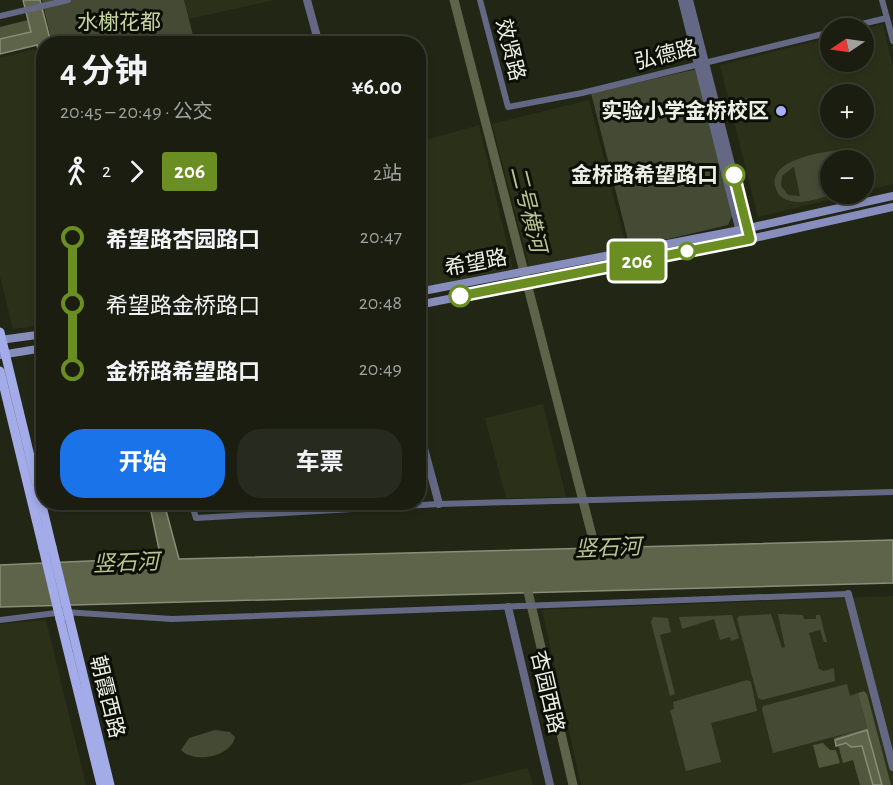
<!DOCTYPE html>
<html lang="zh">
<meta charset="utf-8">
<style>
:root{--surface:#1a1d10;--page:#272a1e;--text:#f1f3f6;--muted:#9fa29f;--line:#383b30;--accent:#1a73e8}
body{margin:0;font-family:"Alegreya Sans","Noto Sans SC",sans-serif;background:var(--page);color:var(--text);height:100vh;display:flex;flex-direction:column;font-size:22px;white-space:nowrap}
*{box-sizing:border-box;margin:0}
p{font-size:20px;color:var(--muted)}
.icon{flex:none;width:33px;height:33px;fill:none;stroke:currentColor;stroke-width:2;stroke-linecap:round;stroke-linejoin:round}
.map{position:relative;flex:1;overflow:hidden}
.sheet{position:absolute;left:36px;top:36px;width:390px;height:474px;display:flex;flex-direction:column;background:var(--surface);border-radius:24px;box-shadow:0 3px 9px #0003,0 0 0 2px var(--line)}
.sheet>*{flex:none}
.badge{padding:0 12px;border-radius:4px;font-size:21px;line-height:39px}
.needle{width:39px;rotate:257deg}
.buttons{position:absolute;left:820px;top:18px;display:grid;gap:12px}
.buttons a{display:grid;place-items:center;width:54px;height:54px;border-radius:50%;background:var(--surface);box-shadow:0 3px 9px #0003,0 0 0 2px var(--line);font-size:30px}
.map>.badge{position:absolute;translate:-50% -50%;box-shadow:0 0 0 3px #fff}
.legs{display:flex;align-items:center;gap:9px;height:66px;padding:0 24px;font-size:20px}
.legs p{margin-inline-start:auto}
.summary{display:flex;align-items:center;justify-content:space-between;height:102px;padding:0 24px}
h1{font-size:33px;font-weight:700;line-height:45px}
.button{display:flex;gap:12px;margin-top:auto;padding:12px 24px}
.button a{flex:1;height:69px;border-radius:24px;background:var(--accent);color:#fff;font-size:24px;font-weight:700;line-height:69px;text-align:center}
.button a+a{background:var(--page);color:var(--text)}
ul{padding:0 24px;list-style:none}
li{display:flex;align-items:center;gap:21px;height:66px;font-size:22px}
li i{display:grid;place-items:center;width:9px;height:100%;margin:0 8px;background:currentColor}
li i::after{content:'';width:15px;height:15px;margin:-8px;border:4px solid;border-radius:50%;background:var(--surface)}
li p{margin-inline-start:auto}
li:first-child i{background:linear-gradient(#0000 50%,currentColor 0)}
li:last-child i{background:linear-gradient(currentColor 50%,#0000 0)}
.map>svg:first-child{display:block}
.built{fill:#2b3119;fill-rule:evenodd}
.green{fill:#444a34;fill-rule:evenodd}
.forest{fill:#50573c}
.water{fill:#5d6449;stroke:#888e78;stroke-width:1.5}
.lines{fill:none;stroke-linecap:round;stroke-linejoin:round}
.river{stroke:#5d6449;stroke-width:9}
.minor{stroke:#646885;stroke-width:6}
.tertiary{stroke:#646885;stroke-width:8}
.secondary{stroke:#878ebd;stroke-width:8}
.primary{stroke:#a3abe8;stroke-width:9}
.primary-bridge{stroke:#a3abe8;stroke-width:9}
.line-1-casing{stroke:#fff;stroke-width:14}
.line-1{stroke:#6b8e23;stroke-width:9}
.poi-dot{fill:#a8b0fc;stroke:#0d0f07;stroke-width:2}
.stop-1-dot{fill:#fff;stroke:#6b8e23;stroke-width:3}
.labels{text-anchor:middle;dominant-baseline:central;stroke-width:6;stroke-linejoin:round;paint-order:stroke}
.park-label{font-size:21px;fill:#c6d5a0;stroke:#0d0f07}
.street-label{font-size:21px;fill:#ecf0e4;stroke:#0d0f07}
.poi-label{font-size:21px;font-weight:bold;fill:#ecf0e4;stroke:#0d0f07;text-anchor:end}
.stop-label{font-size:21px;font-weight:bold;fill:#ecf0e4;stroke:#0d0f07;text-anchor:end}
.water-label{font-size:22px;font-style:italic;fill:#b7c691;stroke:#0d0f07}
</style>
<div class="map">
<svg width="893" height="785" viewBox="0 0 893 785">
<rect width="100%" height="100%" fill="#222715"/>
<path class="built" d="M184,0H274L189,19Z
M883,24L893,67V184L864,191V160H831V194H854L758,217L720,65L831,37V62H864V29ZM831,94H864V128H831Z
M34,49L44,89L43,325L13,329L0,276V58Z
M589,100L627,249L530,269L492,124Z
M479,125L513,269L419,289V142Z
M543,404L566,497L506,498L485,418Z
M893,596V785H581L542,610Z
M46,620L86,785H0V624Z
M528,768L533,785H460L499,775Z"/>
<path class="green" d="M42,0H184L195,43H52Z
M697,69L734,212L728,225L630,248L591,93Z
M839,150L851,154L855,160H848L843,156L834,157V160H831V194H836C817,198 795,209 779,195C758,161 818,153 839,150ZM793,167H794L800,196L788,195L781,186L782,176Z
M771,614L782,648L785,647L778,614L803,615L804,619H816V615H820L827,642H824L820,630L809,633L819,669L824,671L834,668L835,681L762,700L758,698L737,619L739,616Z
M732,615L739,638L731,641L730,637L720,640L714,619L682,629L679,617Z
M653,617L668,618L671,632L660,635L675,694L670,696L651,622Z
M747,680L751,682L757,711L711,723L721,762L686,771L670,710L674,709L673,702Z
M847,684L850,696L858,693L867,728L773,753L762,709L763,706Z
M215,730L230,732L235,737C231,757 194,764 181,750L189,738Z"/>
<path class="forest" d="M28,20L31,32L0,39V27Z
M864,691L867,694L891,785H882L867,731L835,740L834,738L867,728L858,693Z
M823,743L830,750H836L840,763L819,768L813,745Z
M847,743L851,746H862L873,785H860L853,760L843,763L838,745Z"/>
<path class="water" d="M23,0H40L51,43L44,44L43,70L37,45L0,54V39L31,32Z
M149,502L164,503L179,559L893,540V583L0,607V565L155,558L160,554Z
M867,730L882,785H873L862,746L851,747L846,743L836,746L835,740Z"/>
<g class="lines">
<path class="river" d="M454,0L598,559
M526,583L573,785"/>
<path class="minor" d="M480,0L508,107L582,93L831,32
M0,16L68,0
M887,18L893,41
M845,28L887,18L882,0
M191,502L196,518L439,504L893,492
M0,620L64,612L172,619L848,594"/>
<path class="tertiary" d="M307,0L319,44
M682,0L742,240
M689,0L750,239
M418,426L439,504
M848,594L893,767
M508,607L550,785"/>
<path class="secondary" d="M418,292L740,230L893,196
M418,305L750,239L893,207
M0,340L44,334
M0,355L44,348"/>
<path class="primary" d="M0,332L52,547
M0,371L43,548
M69,617L110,785
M60,619L101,785"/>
<path class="primary-bridge" d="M52,547L69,617
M43,548L60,619"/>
</g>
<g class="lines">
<defs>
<path id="line-1" d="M460,296L750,239L734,175"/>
</defs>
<use href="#line-1" class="line-1-casing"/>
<use href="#line-1" class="line-1"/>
</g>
<circle class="poi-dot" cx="781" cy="111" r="6"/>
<g class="stop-1-dot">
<circle cx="734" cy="175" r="10"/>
<circle cx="687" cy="251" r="8"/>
<circle cx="460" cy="296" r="10"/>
</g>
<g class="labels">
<g class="park-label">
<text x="119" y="22">水榭花都</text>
</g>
<g class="street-label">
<text transform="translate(510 50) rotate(76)">效贤路</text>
<text transform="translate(666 55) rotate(-14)">弘德路</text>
<text transform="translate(476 263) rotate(-11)">希望路</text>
<text transform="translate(547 692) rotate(77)">杏园西路</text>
<text transform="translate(107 697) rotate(76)">朝霞西路</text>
</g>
<g class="poi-label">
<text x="769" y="111">实验小学金桥校区</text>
</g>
<g class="stop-label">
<text x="718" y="175">金桥路希望路口</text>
</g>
<g class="water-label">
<text transform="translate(528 209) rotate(76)">二号横河</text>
<text transform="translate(608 548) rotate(-2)">竖石河</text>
<text transform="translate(126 563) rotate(-2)">竖石河</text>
</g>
</g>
</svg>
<div class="buttons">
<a><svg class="needle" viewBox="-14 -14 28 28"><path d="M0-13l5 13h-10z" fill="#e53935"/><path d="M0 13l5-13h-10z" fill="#9fa29f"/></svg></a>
<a>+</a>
<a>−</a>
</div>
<b class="badge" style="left:637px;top:261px;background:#6b8e23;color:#fff">206</b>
<section class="sheet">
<div class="summary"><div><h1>4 分钟</h1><p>20:45 – 20:49 · 公交</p></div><b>¥6.00</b></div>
<div class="legs"><svg class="icon" aria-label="walk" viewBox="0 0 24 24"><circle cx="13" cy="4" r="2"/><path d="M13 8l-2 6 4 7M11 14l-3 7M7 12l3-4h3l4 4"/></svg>2<svg class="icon" aria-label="forward" viewBox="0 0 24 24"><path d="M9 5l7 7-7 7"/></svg><b class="badge" style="background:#6b8e23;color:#fff">206</b><p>2站</p></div>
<ul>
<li><i style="color:#6b8e23"></i><b>希望路杏园路口</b><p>20:47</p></li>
<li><i style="color:#6b8e23"></i><span>希望路金桥路口</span><p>20:48</p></li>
<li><i style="color:#6b8e23"></i><b>金桥路希望路口</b><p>20:49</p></li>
</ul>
<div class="button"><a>开始</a><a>车票</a></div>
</section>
</div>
